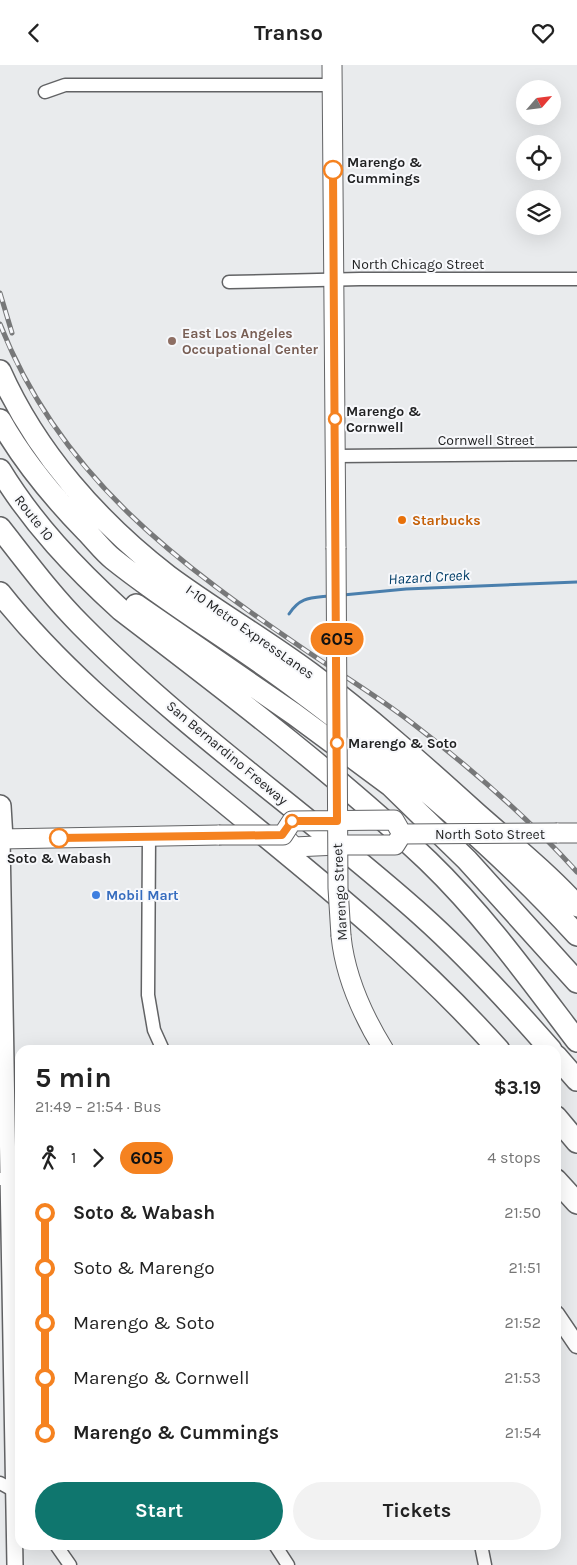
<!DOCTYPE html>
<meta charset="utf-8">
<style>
:root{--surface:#fff;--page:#f2f2f2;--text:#222;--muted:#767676;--accent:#0f766e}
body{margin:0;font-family:Karla,sans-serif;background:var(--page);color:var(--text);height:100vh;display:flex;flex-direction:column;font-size:19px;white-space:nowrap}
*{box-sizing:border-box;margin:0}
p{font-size:16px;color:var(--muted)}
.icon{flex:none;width:28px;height:28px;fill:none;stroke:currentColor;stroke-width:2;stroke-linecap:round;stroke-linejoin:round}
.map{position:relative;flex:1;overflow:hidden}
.side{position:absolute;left:15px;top:980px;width:546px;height:505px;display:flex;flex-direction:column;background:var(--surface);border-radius:15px;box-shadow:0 5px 20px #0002}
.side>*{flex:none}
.badge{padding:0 10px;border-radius:16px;font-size:18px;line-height:32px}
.needle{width:32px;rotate:62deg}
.tools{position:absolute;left:516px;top:15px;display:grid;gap:10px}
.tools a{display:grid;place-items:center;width:45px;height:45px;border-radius:50%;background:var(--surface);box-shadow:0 5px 20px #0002;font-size:25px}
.map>.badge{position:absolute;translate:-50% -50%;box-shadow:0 0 0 2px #fff}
.legs{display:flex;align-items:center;gap:8px;height:55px;padding:0 20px;font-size:16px}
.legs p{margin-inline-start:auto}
.overview{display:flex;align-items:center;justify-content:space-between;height:85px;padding:0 20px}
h1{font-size:28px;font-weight:700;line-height:38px}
.primary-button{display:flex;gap:10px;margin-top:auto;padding:10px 20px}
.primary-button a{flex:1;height:58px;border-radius:30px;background:var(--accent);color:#fff;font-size:20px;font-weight:700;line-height:58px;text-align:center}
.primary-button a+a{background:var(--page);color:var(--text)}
ul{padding:0 20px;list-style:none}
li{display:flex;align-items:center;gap:18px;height:55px;font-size:19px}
li i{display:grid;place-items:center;width:8px;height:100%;margin:0 6px;background:currentColor}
li i::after{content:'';width:12px;height:12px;margin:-6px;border:4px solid;border-radius:50%;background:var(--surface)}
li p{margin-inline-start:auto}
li:first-child i{background:linear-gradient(#0000 50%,currentColor 0)}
li:last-child i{background:linear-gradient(currentColor 50%,#0000 0)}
header{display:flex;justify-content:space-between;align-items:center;height:65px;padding:0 20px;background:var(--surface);font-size:22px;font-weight:700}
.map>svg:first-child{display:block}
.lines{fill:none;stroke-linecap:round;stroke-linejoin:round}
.stream{stroke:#4a7fad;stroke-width:3}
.minor-casing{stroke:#626365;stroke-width:15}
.tertiary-casing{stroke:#626365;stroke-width:18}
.secondary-casing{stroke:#626365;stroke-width:19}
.primary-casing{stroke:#626365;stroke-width:21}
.motorway-casing{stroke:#626365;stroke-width:24}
.minor{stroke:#fff;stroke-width:12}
.tertiary{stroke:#fff;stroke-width:15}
.secondary{stroke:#fff;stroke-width:16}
.primary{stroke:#fff;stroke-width:19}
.motorway{stroke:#fff;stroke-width:21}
.rail-casing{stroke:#777879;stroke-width:5}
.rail{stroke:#f7f8fb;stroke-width:3;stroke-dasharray:9;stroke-linecap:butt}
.primary-bridge-casing{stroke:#626365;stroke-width:21;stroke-linecap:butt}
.primary-bridge{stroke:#fff;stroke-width:19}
.line-1-casing{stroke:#fff;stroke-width:11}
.line-1{stroke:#f58220;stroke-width:8}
.stop-1-dot{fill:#fff;stroke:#f58220;stroke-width:2.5}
.education-dot{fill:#8d6e63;stroke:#f7f8fb;stroke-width:2}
.food-dot{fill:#e8710a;stroke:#f7f8fb;stroke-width:2}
.shop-dot{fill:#3f7fe0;stroke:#f7f8fb;stroke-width:2}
.labels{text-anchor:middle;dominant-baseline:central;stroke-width:4;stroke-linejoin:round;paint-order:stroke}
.stop-label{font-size:14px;font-weight:bold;fill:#1f2021;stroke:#f7f8fb;text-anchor:start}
.street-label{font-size:14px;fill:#1f2021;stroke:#f7f8fb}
.education-label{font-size:14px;font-weight:bold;fill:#785e54;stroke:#f7f8fb;text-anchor:start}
.food-label{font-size:14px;font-weight:bold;fill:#c56008;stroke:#f7f8fb;text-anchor:start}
.shop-label{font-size:14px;font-weight:bold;fill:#366cbe;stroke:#f7f8fb;text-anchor:start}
.water-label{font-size:15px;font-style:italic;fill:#033f69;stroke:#f7f8fb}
</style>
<header><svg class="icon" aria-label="back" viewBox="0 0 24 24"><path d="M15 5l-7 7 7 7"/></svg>Transo<svg class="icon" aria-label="heart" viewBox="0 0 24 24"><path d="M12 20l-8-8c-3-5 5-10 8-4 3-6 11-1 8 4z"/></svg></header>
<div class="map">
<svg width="577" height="1500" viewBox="0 0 577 1500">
<rect width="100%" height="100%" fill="#e9ebed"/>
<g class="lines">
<path class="stream" d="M343,530L406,524L577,517
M289,549C300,532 310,533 329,531"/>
<defs>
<path id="minor" d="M45,27L65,20H332
M229,217L360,214H577
M335,391L577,389
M149,772L148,930L154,965L163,985
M0,1114H20
M0,1418L20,1429
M56,1480L70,1500
M275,1480L288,1500
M481,1480L485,1500"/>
<path id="tertiary" d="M2,774L15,1500"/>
<path id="secondary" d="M556,1249L577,1280"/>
<path id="primary" d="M332,0L336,483
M557,768H577
M283,770L294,782L338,780
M0,774L219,770
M341,871C345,910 363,951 384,985"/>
<path id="motorway" d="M0,306C36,387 98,457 168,511C214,545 264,574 310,608C368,651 423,700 477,749C511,779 547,808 577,841
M0,355C23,396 53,432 86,466C95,475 103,486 113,494C169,539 231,575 289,618C392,694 491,776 577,870
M0,405C33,459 75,503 121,545C224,624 334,707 428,796C484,850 530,914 577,976
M0,463C26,496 51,530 81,560C186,666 310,751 421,850C468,892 510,938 551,985
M0,528C57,600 126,657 197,715C301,801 409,884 499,985
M136,540L294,649L390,720L467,795L577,917
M0,741L2,774
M556,991L577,1015
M556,1052L577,1077
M556,1115L577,1138"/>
</defs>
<use href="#minor" class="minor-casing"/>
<use href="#tertiary" class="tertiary-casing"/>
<use href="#secondary" class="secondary-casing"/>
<use href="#primary" class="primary-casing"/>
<use href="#motorway" class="motorway-casing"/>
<use href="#minor" class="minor"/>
<use href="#tertiary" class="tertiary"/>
<use href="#secondary" class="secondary"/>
<use href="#primary" class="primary"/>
<use href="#motorway" class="motorway"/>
<defs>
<path id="rail" d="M0,228L12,268
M0,259C60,413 180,500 311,589C345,612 380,633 412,658C471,703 527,752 577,807"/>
</defs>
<use href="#rail" class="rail-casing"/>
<use href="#rail" class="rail"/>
<defs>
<path id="primary-bridge" d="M336,483L338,823L341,871
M402,769L557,768
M219,770H283L292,756L394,755L402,769
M338,780H395L402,769"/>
</defs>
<use href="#primary-bridge" class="primary-bridge-casing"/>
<use href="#primary-bridge" class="primary-bridge"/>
</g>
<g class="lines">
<defs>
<path id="line-1" d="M59,773L282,770L292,756H337L333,105"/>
</defs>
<use href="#line-1" class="line-1-casing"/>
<use href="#line-1" class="line-1"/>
</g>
<g class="stop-1-dot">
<circle cx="333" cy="105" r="9"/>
<circle cx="335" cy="354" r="6"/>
<circle cx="337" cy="678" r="6"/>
<circle cx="292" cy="756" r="6"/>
<circle cx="59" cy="773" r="9"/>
</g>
<circle class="education-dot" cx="172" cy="276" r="5"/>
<circle class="food-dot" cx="402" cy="455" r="5"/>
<circle class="shop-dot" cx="96" cy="830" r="5"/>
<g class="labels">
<g class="stop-label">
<text x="347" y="97">Marengo &amp;<tspan x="347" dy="16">Cummings</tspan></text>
<text x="346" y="346">Marengo &amp;<tspan x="346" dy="16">Cornwell</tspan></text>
<text x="348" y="678">Marengo &amp; Soto</text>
<text x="59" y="793" text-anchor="middle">Soto &amp; Wabash</text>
</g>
<g class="street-label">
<text x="418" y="199">North Chicago Street</text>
<text x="486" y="375">Cornwell Street</text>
<text transform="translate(34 453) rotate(52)">Route 10</text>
<text transform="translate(250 567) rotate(35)">I-10 Metro ExpressLanes</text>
<text transform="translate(227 688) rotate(40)">San Bernardino Freeway</text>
<text x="490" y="769">North Soto Street</text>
<text transform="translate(340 827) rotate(-93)">Marengo Street</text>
</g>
<g class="education-label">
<text x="182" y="268">East Los Angeles<tspan x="182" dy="16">Occupational Center</tspan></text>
</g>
<g class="food-label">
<text x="412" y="455">Starbucks</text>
</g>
<g class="shop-label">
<text x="106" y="830">Mobil Mart</text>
</g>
<g class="water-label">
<text transform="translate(429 512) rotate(-3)">Hazard Creek</text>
</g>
</g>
</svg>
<div class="tools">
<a><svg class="needle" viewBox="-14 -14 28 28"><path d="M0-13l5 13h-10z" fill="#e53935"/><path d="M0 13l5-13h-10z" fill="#767676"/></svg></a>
<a><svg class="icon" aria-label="locate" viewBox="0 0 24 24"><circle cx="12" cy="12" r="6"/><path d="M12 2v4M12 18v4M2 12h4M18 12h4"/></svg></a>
<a><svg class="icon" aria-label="layers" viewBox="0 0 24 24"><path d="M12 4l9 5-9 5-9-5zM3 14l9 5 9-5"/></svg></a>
</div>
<b class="badge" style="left:337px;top:574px;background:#f58220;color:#111">605</b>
<section class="side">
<div class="overview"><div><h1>5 min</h1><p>21:49 – 21:54 · Bus</p></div><b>$3.19</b></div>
<div class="legs"><svg class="icon" aria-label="walk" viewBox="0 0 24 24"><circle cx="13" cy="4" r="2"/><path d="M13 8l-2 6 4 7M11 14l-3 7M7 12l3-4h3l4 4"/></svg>1<svg class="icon" aria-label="forward" viewBox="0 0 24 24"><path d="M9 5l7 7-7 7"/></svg><b class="badge" style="background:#f58220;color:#111">605</b><p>4 stops</p></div>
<ul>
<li><i style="color:#f58220"></i><b>Soto &amp; Wabash</b><p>21:50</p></li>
<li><i style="color:#f58220"></i><span>Soto &amp; Marengo</span><p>21:51</p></li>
<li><i style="color:#f58220"></i><span>Marengo &amp; Soto</span><p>21:52</p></li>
<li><i style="color:#f58220"></i><span>Marengo &amp; Cornwell</span><p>21:53</p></li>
<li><i style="color:#f58220"></i><b>Marengo &amp; Cummings</b><p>21:54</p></li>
</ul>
<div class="primary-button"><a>Start</a><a>Tickets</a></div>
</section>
</div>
